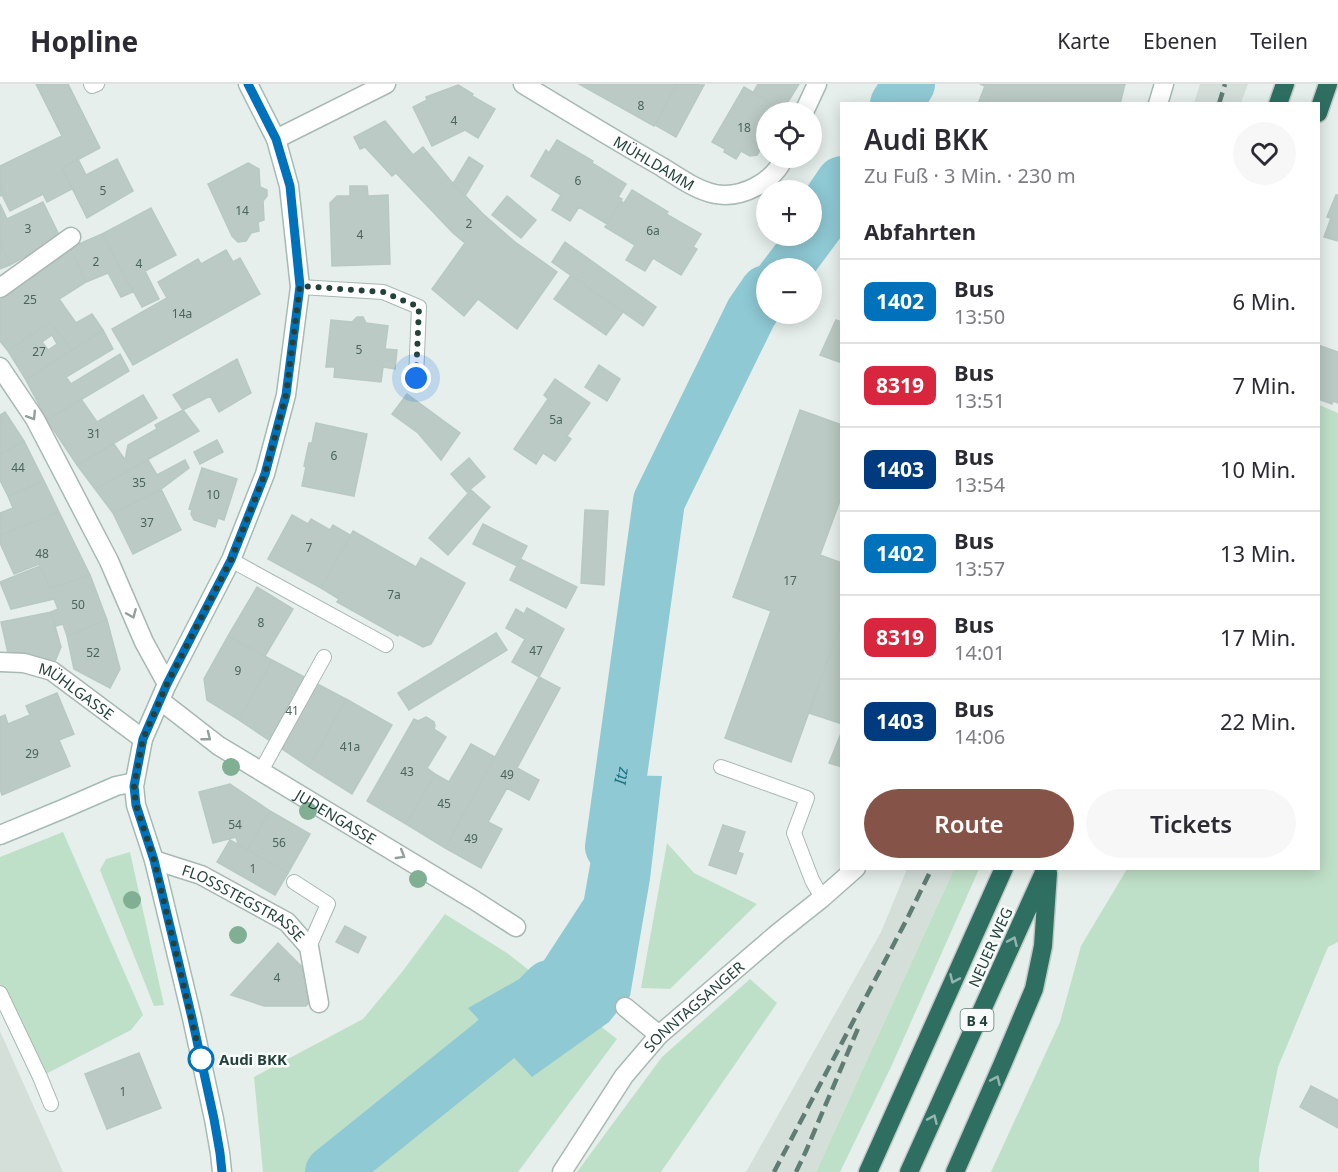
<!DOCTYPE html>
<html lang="de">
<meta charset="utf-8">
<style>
:root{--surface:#fff;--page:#f7f7f7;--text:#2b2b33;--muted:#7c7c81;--line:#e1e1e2;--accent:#855347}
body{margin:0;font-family:"Noto Sans",sans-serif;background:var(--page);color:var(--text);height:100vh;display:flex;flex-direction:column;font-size:22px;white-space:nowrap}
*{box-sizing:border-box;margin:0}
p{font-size:20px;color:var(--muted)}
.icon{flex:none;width:33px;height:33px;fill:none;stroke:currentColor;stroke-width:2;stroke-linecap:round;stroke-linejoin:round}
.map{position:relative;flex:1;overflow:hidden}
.sheet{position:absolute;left:840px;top:18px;width:480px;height:768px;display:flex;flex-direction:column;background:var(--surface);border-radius:0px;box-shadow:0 3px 15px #0003}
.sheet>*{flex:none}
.badge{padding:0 12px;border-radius:9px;font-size:21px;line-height:39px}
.tools{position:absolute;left:756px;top:18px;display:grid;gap:12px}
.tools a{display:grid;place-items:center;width:66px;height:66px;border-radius:50%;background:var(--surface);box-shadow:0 3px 15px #0003;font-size:30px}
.you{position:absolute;width:30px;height:30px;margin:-15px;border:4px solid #fff;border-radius:50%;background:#1a73e8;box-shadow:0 0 0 9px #1a73e833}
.map>.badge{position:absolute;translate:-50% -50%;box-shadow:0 0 0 3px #fff}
h2{padding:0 24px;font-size:22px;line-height:54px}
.round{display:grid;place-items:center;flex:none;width:63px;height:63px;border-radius:32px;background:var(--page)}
.overview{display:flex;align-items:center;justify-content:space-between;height:102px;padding:0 24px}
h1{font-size:28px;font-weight:600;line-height:45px}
.action{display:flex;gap:12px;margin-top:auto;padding:12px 24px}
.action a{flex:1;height:69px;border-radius:36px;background:var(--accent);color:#fff;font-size:24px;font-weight:600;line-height:69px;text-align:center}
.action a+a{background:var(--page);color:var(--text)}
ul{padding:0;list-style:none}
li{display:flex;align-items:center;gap:18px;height:84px;padding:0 24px;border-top:2px solid var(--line)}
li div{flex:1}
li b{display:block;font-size:22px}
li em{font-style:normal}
li .badge{min-width:66px;font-weight:700;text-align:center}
header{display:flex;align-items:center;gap:36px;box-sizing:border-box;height:84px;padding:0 30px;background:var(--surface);border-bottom:2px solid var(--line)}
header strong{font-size:28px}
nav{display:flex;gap:33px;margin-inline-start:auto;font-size:21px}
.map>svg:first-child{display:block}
.built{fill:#d4dfda}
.green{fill:#bfe0c8}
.water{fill:#8ec9d4}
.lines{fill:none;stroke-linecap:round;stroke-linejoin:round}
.river{stroke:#8ec9d4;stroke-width:52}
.building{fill:#bbcac4;stroke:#b8c9c2;stroke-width:1.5;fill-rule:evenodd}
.lane-casing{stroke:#a8b8b2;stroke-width:16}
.street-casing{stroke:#a8b8b2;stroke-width:21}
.secondary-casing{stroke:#a4bbb3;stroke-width:21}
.highway-casing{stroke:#c2cac8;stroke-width:21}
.lane{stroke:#fff;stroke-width:14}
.street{stroke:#fff;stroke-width:18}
.secondary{stroke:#fff;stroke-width:18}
.highway{stroke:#2f6f62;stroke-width:18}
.rail{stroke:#5f7d75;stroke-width:4.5;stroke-dasharray:12 6;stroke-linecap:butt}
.tree{fill:#80af93}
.oneway{stroke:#92a09c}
.oneway2{stroke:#93b5ae}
.line-casing{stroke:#fff;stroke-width:14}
.line{stroke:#0072bc;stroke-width:9}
.walk{stroke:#24423a;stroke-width:6;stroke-dasharray:0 10.8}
.stop-dot{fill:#fff;stroke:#0072bc;stroke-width:3}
.labels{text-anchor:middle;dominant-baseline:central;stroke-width:5;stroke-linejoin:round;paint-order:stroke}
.number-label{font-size:12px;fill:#4a645c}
.shield{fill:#f7fbf9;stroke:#637a73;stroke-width:1.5}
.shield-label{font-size:14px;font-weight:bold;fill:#24423a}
.street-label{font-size:15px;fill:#24423a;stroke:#f7fbf9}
.stop-label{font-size:15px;font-weight:bold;fill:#24423a;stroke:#f7fbf9;text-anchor:start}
.water-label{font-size:16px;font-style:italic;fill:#1c6f80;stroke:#f7fbf9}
</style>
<header>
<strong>Hopline</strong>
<nav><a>Karte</a><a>Ebenen</a><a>Teilen</a></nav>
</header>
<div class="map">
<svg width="1338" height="1088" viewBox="0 0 1338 1088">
<rect width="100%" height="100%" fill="#e6efeb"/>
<path class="built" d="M1200,0H1248L1241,19H1194Z
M907,785H954L816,1088H746L881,848Z
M0,947L63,1088H0Z"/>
<path class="green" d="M1319,321L1338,329V858L1328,863L1278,983L1259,1076V1088H991L1060,938L1081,862L1127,785L1318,784Z
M63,748L143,931L131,946L40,993L0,900V773Z
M667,759L694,789L757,820L670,905L641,904Z
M130,768L164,921L154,922L100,786L106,775Z
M954,785H979L891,983L840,1088H816Z
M445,830L507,869L617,955L518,1088H263L254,993L363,935L402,888Z
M750,895L777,919L661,1088H577L662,973Z"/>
<path class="water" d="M812,107L841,112V153L812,192V184H766V206L751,193L782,152H812Z
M614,691L662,692L650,795L630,912L609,938L532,993L468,924L539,884L584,815L590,781Z"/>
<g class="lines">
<g class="river">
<path d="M896,20L909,0"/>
<path d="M812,142L842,98"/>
<path id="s1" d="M611,763L659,417L751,229L766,207"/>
<path d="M331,1088L494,957L549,902"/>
</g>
</g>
<path class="building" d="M36,0H68L100,64L62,84L72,105L47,118L43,110L10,127L2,111L5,110L0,96V82L62,52Z
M579,0H677L654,42Z
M677,0L704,1L676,53L655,41Z
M758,0H799L783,26L753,9Z
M980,0H1125L1120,20H1052L1044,17V20H978L985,2Z
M458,1L473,10L472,12L495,25L478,54L465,46L432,62L413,23L427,16L426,13Z
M744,3L783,26L782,28H766V59L763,64L762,63L757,71L750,72L741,67L736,75L724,68L725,65L712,58Z
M385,37L413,71L423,63L450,96L483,130L515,158L557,188L517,245L478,215L464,232L432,205L465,159L453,149L396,89L392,92L365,63L360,65L354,53Z
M557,56L593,77L592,79L626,100L618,113L622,115L607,140L579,123L570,137L552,126L561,111L531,92L546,66L549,69Z
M469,73L483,82L465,112L453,100Z
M78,75L86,91L117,75L133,107L87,134L62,84Z
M248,79L259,85L260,103L267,106V112L263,117L264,136L258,138L259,147L251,149L246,157L238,158L232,152L208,100Z
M0,96L5,110L0,112Z
M350,102H367L368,112L388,111L390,180L332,182L330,119L337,112H350Z
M632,106L668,128L666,130L701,150L693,163L697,165L681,191L653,174L645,187L626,176L635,161L605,143L621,117L624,119Z
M1336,111H1338V157L1324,153L1331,134L1327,133Z
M507,112L536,136L521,154L492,131Z
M43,118L60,153L10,181L0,159V120L7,135Z
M151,124L176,171L145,187L159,215L142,223L102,150Z
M102,150L133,208L121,213L108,189L86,198L70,164Z
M565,158L656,223L643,242L552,178Z
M0,159L10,181L0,185Z
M70,164L86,198L59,215L76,239L92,230L103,246L72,266L50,238L8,267L0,257V216Z
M226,166L233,178L240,174L260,210L133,281L112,245L167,214L158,198L198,175L201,180Z
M571,191L623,228L606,251L554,215Z
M357,233H363L366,239L388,242L385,265L397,266L395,285L383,283L381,298L334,293L335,283H326L331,236L352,238Z
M836,236L842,238V279L820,271Z
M50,238L72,266L26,296L8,267ZM52,251L57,260L48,266L42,258Z
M103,246L113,265L66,293L71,300L120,270L129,287L47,336L26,296Z
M1318,261L1338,268V319L1333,317L1332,320L1318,315Z
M237,275L251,309L219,328L210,312L183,326L173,311Z
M599,281L620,295L607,317L585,303Z
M555,295L590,319L567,352L571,355L555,377L543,369L536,380L514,365L548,315L544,311Z
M407,310L460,349L441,376L418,349L392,330Z
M143,311L157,334L77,381L47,336L81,315L97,338Z
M183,326L199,347L95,405L77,381L114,360L125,376L128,361L157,345L155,341Z
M800,326L842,341V411L820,471L842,479V536L791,678L725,654L771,527L733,513Z
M5,328L24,357L0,370V331Z
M316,339L367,350L354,412L302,402L306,383L304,382L309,359H312Z
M217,356L223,368L200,380L194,368Z
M24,357L44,397L8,412L0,396V370Z
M469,374L485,393L467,408L451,390Z
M148,376L157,391L185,376L189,384L161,405L113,429L95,405Z
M202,384L237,395L224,436L218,434L215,443L194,436L191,430L192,426L189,425Z
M44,397L59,428L0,451V429L13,424L8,412Z
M161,405L181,446L133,470L113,429Z
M471,406L490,423L448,471L429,454Z
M585,426L608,427L604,501L581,499Z
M59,428L90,491L50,504L39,480L14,490L0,459V451Z
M292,431L308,440L311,435L330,446L333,441L350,451L321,504L268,475Z
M483,440L527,462L517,482L473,460Z
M353,447L416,483L421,474L465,499L431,560L423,563L399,550L398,552L337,518L339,515L321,504Z
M520,475L577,503L566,524L510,496Z
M40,482L50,504L90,491L107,536L67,552L63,540L56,542L51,528L58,525L54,515L11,525L0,498Z
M257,503L293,525L265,572L228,552Z
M527,524L564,545L539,593L512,578L525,555L506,544L516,525L524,530Z
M51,528L61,563L54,580L16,574L8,569L1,538Z
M107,536L120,585L110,604L74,585L67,552Z
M842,536V640L809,629Z
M496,549L507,566L409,626L398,609Z
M228,552L272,576L239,636L207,616L204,595Z
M272,576L346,615L309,683L239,636Z
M539,593L560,604L517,684L539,696L529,716L507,704L488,738L502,745L481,784L445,764Z
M57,609L74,650L59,656L70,682L2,711L0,705V633L5,631L8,640L30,631L26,622Z
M346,615L392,641L352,710L309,683Z
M426,633L434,638L435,642L434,645L446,653L427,684L435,690L406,740L367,717L414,635L418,637Z
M842,647V683L829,679Z
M471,660L495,673L445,764L406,740L435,690L449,698Z
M230,700L270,727L247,766L238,760L236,753L213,759L199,708Z
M270,727L310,750L288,789L247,766Z
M723,741L745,748L738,768L743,770L736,790L709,781Z
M230,756L288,789L275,811L217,778Z
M345,842L366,853L358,869L336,858Z
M278,859L304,885L312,915L306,922H264L231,911Z
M139,969L161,1024L107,1045L85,990Z
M1311,1002L1338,1016V1044L1300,1023Z"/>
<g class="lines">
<defs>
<path id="lane" d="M91,0L92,2L97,0
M300,203L383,208L419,223L416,294
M231,476L386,561
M721,683L807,714L794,749L812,796L822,814
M261,687L324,573
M294,798L328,820L309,863
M0,909L40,993L51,1020"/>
<g id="street">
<path id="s2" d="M523,0C569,28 615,56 662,83C678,93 696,106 715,110C742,115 773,98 784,74"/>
<path d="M1158,20L1164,0"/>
<path d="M804,28L817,0"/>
<path d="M276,55L386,0"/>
<path d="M0,204L71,153"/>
<path d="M0,283L35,335L109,477L144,558L167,600"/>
<path id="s3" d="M0,578L24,579L52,587L143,655"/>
<path id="s4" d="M161,617L219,662L474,816L516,843"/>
<path id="s5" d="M154,776L201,791L287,838L309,863L319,919"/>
<path d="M625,923L659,951"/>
<path id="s6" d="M562,1088L624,992L659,951L778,849L822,814L856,784"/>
</g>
<path id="secondary" d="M0,751L63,725L116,702L135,698
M222,1088L220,1069L214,1035L192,934L154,776L136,721L134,702L143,655L167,600L231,476L265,390L286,311L300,203L289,102L276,55L248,0"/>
<path id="highway" d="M1278,20L1285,0
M1318,29L1328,0
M868,1088L1004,784
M909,1088L1046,784
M955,1088L1002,981L1034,905L1043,862L1048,789"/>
</defs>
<use href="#lane" class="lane-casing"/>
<use href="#street" class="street-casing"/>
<use href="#secondary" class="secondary-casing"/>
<use href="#highway" class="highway-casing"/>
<use href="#lane" class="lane"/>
<use href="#street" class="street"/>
<use href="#secondary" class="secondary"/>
<use href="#highway" class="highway"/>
<path class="rail" d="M1219,20L1225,0
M774,1088L907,835L932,784
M796,1088L806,1067L859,942"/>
</g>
<g class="tree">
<circle cx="231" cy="683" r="9"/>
<circle cx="308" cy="727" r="9"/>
<circle cx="418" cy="795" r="9"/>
<circle cx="132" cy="816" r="9"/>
<circle cx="238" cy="851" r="9"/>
</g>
<defs><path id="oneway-chevron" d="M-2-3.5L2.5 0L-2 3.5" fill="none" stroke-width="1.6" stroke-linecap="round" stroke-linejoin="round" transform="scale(1.5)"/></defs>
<g class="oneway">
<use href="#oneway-chevron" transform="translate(32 332) rotate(58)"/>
<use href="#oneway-chevron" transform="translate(132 530) rotate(67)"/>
<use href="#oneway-chevron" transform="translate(207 653) rotate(38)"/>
<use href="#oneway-chevron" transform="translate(401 771) rotate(31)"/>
</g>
<g class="oneway2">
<use href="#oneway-chevron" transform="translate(1013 857) rotate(-66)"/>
<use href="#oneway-chevron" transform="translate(954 895) rotate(114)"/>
<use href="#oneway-chevron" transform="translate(996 996) rotate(-66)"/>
<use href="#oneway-chevron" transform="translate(933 1035) rotate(-66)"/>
</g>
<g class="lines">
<defs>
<path id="line" d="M222,1088L220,1069L214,1035L192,934L154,776L136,721L134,702L143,655L167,600L231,476L265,390L286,311L300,202L290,102L276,55L248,0"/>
</defs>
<use href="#line" class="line-casing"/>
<use href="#line" class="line"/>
<path class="walk" d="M201,975L154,776L136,721L134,702L143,655L167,600L231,476L265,390L286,311L300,202L383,208L419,223L416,294"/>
</g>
<circle class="stop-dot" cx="201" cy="975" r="12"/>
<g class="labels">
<g class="number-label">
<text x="641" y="21">8</text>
<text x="454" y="36">4</text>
<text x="744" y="43">18</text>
<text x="578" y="96">6</text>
<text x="103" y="106">5</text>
<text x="242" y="126">14</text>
<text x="469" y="139">2</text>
<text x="28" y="144">3</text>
<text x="653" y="146">6a</text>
<text x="360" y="150">4</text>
<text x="96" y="177">2</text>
<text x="139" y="179">4</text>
<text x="30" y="215">25</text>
<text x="182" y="229">14a</text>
<text x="359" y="265">5</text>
<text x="39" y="267">27</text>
<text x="556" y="335">5a</text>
<text x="94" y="349">31</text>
<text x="334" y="371">6</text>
<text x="18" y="383">44</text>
<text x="139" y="398">35</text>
<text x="213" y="410">10</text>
<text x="147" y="438">37</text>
<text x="309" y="463">7</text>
<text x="42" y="469">48</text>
<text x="790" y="496">17</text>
<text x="394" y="510">7a</text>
<text x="78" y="520">50</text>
<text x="261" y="538">8</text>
<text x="536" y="566">47</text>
<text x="93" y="568">52</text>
<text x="238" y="586">9</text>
<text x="292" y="626">41</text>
<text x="350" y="662">41a</text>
<text x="32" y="669">29</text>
<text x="407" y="687">43</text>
<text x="507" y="690">49</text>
<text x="444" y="719">45</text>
<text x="235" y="740">54</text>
<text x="471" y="754">49</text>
<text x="279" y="758">56</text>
<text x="253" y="784">1</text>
<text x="277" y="893">4</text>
<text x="123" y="1007">1</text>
</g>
<rect class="shield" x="960.5" y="925" width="33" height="22" rx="4.5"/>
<g class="shield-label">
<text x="977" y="936">B 4</text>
</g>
<g class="street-label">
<text stroke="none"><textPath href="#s2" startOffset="153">MÜHLDAMM</textPath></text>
<text stroke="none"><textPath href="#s3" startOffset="84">MÜHLGASSE</textPath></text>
<text stroke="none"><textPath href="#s4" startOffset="210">JUDENGASSE</textPath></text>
<text stroke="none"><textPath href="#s5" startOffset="100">FLOSSSTEGSTRASSE</textPath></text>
<text transform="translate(990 863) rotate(-66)">NEUER WEG</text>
<text stroke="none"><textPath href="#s6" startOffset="213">SONNTAGSANGER</textPath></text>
</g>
<g class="stop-label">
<text x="219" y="975">Audi BKK</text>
</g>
<g class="water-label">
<text stroke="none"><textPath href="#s1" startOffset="72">Itz</textPath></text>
</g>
</g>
</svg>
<div class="tools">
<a><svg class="icon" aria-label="locate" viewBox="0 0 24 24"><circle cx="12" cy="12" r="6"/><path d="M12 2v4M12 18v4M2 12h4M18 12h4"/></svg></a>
<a>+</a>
<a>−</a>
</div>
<div class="you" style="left:416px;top:294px"></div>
<section class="sheet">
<div class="overview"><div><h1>Audi BKK</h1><p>Zu Fuß · 3 Min. · 230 m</p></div><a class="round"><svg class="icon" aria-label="heart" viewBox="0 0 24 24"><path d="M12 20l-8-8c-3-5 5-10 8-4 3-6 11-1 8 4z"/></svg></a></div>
<h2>Abfahrten</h2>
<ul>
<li><span class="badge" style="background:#0072bc;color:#fff">1402</span><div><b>Bus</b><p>13:50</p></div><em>6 Min.</em></li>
<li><span class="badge" style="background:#d7263d;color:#fff">8319</span><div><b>Bus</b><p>13:51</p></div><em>7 Min.</em></li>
<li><span class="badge" style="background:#003b80;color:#fff">1403</span><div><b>Bus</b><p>13:54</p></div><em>10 Min.</em></li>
<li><span class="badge" style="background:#0072bc;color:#fff">1402</span><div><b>Bus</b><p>13:57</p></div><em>13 Min.</em></li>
<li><span class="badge" style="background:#d7263d;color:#fff">8319</span><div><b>Bus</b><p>14:01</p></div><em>17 Min.</em></li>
<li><span class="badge" style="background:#003b80;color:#fff">1403</span><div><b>Bus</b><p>14:06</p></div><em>22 Min.</em></li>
</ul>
<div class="action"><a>Route</a><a>Tickets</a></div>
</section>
</div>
